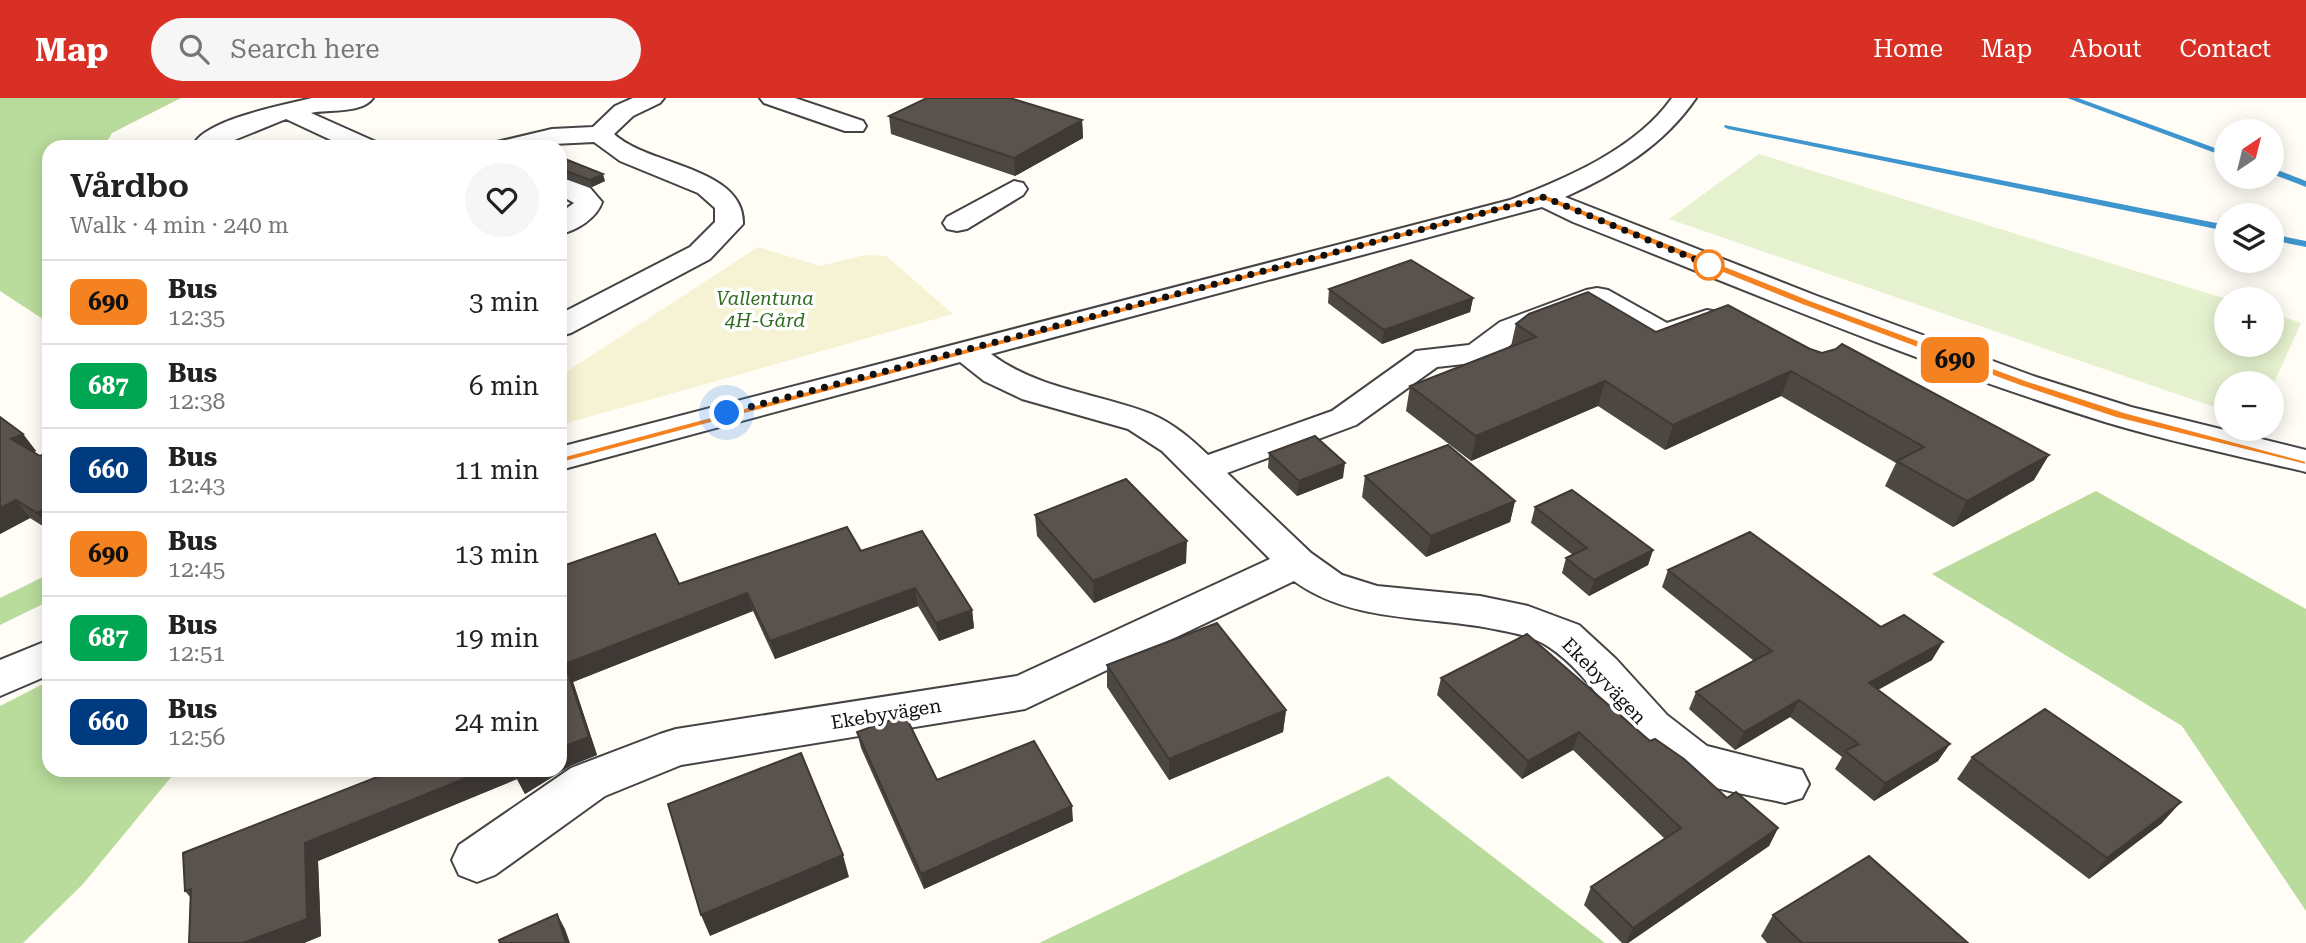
<!DOCTYPE html>
<meta charset="utf-8">
<style>
:root{--surface:#fff;--page:#f6f6f6;--text:#222;--muted:#767676;--line:#e0e0e0;--accent:#d93025}
body{margin:0;font-family:"Roboto Serif",serif;background:var(--page);color:var(--text);height:100vh;display:flex;flex-direction:column;font-size:26px;white-space:nowrap}
*{box-sizing:border-box;margin:0}
p{font-size:23px;color:var(--muted)}
.icon{flex:none;width:38px;height:38px;fill:none;stroke:currentColor;stroke-width:2;stroke-linecap:round;stroke-linejoin:round}
.map{position:relative;flex:1;overflow:hidden}
.side{position:absolute;left:42px;top:42px;width:525px;height:637px;display:flex;flex-direction:column;background:var(--surface);border-radius:21px;box-shadow:0 4px 18px #0003}
.side>*{flex:none}
.badge{padding:0 14px;border-radius:10px;font-size:24px;line-height:46px}
.needle{width:46px;rotate:35deg}
.tools{position:absolute;left:2214px;top:21px;display:grid;gap:14px}
.tools a{display:grid;place-items:center;width:70px;height:70px;border-radius:50%;background:var(--surface);box-shadow:0 4px 18px #0003;font-size:35px}
.you{position:absolute;width:35px;height:35px;margin:-18px;border:5px solid #fff;border-radius:50%;background:#1a73e8;box-shadow:0 0 0 10px #1a73e833}
.map>.badge{position:absolute;translate:-50% -50%;box-shadow:0 0 0 4px #fff}
.round{display:grid;place-items:center;flex:none;width:74px;height:74px;border-radius:37px;background:var(--page)}
.overview{display:flex;align-items:center;justify-content:space-between;height:119px;padding:0 28px}
h1{font-size:33px;font-weight:600;line-height:52px}
ul{padding:0;list-style:none}
li{display:flex;align-items:center;gap:21px;height:84px;padding:0 28px;border-top:2px solid var(--line)}
li div{flex:1}
li b{display:block;font-size:26px}
li em{font-style:normal}
li .badge{min-width:77px;font-weight:700;text-align:center}
header{display:flex;align-items:center;gap:42px;box-sizing:border-box;height:98px;padding:0 35px;background:var(--accent);color:#fff}
header strong{font-size:33px}
nav{display:flex;gap:38px;margin-inline-start:auto;font-size:24px}
.search{width:490px;height:63px;background:var(--page);display:flex;align-items:center;gap:18px;box-sizing:border-box;padding:0 24px;border-radius:38px;color:var(--muted);font-size:26px}
.map>svg:first-child{display:block}
.farmland{fill:#f6f3d4}
.forest{fill:#b9dc9c}
.pitch{fill:#e6f2cf}
.lines{fill:none;stroke-linecap:round;stroke-linejoin:round}
.stream{fill:#3f96cf;fill-rule:evenodd}
.minor-casing{stroke:#444;stroke-width:4}
.minor{fill:#fff;fill-rule:evenodd}
.wall{fill:#4d4742}
.shaded-wall{fill:#3f3936}
.building{fill:#5a524d;stroke:#3f3936;stroke-width:2}
.line{fill:#f58220;stroke:#fff;stroke-width:2}
.walk{stroke:#111;stroke-width:7;stroke-dasharray:0 12.6}
.stop-dot{fill:#fff;stroke:#f58220;stroke-width:3.5}
.labels{text-anchor:middle;dominant-baseline:central;stroke-width:7;stroke-linejoin:round;paint-order:stroke}
.park-label{font-size:19px;font-style:italic;fill:#2f6b1f;stroke:#fff}
.street-label{font-size:19px;fill:#111;stroke:#fff}
</style>
<header>
<strong>Map</strong>
<div class="search"><svg class="icon" aria-label="search" viewBox="0 0 24 24"><circle cx="10" cy="10" r="6"/><path d="M15 15l6 6"/></svg>Search here</div>
<nav><a>Home</a><a>Map</a><a>About</a><a>Contact</a></nav>
</header>
<div class="map">
<svg width="2306" height="845" viewBox="0 0 2306 845">
<rect width="100%" height="100%" fill="#fffdf5"/>
<path class="farmland" d="M758,149L820,168L865,157L886,158L953,216L560,327V278Z"/>
<path class="forest" d="M0,0H181L112,35L104,49H49V225L0,193Z
M2096,393L2306,511V813L2182,628L1932,476Z
M49,476V503L0,527V500Z
M49,583V672H177L83,786L23,845H0V608Z
M1388,678L1605,845H1039Z"/>
<path class="pitch" d="M1759,56L2226,201V247H2272V215L2301,225L2272,289V285H2226V313L1669,121Z"/>
<g class="lines">
<path class="stream" d="M2067,0H2078L2226,54V59Z
M1725,27L2226,127V133L1728,31L1724,29Z
M2272,70L2306,83V89L2272,76Z
M2272,136L2306,143V149L2272,142Z"/>
<defs>
<path id="minor" d="M312,0H373C362,16 328,11 311,15L376,44L380,49H346L286,21L222,47L223,49H197L195,44C212,20 284,7 312,0Z
M633,0H664L660,5L633,18L614,36C648,68 745,69 743,126L710,161L571,235L560,238V216L690,149L715,124V110L698,95L620,63L594,44L493,49L497,44L552,31L593,29L615,8Z
M760,0H795L863,23L866,28L863,33H845L764,5Z
M1672,0H1696C1664,47 1616,76 1565,99L1817,198L2036,279L2131,309L2306,352V374C2239,358 2171,344 2105,324C1924,268 1749,193 1573,124L1542,109L991,256C1039,292 1097,295 1151,316C1173,325 1191,341 1208,357L1332,313L1416,253L1469,247L1500,224L1586,192L1597,190L1608,192L1667,225L1707,212L1718,214L1723,221L1718,228L1665,247L1654,244L1595,210L1522,238L1490,263L1437,269L1356,327L1227,375L1311,455L1342,477L1377,488L1480,498L1528,508L1579,527L1616,561L1667,617L1707,648L1802,672L1809,686L1802,700L1785,705C1755,698 1703,690 1677,676C1623,648 1599,582 1549,549C1535,539 1515,535 1499,532C1430,517 1353,526 1294,483L1025,611L681,667L605,698L495,777L477,784L459,777L452,762L459,747L571,670L660,636L676,631L1017,578L1270,461L1162,353L1128,331L1022,301L984,283L960,264L560,372V349L1510,102C1567,80 1636,51 1672,0Z
M560,79L590,90L602,104C597,120 576,133 560,136V115L574,105L560,97Z
M1014,83L1023,85L1027,91L1023,97L967,131L957,133L947,131L943,125L947,119Z
M49,542V577L0,598V562Z"/>
</defs>
<use href="#minor" class="minor-casing"/>
<use href="#minor" class="minor"/>
</g>
<path class="wall" d="M889,18L1082,22L1083,40L1015,78L891,36Z
M560,63L605,83L592,89L560,77Z
M1329,191L1473,200L1470,214L1382,246L1328,205Z
M1728,207L2034,382L1953,429L1885,388L1896,365L1781,298L1665,352L1598,308L1471,363L1406,313L1410,288L1511,248L1516,226L1656,234Z
M23,336L36,353L33,355L40,358L49,354V432L30,420L0,436Z
M1269,355L1343,380L1297,398L1268,370Z
M1365,378L1515,403L1510,424L1426,459L1362,399Z
M1535,409L1653,452L1648,467L1589,498L1562,475L1566,460L1573,457L1531,425Z
M1035,417L1186,465L1094,505L1037,438Z
M861,453L972,512L974,530L939,543L918,508L775,561L753,513L573,584L597,657L570,668L525,696L517,681L318,763L321,838L304,845H189L190,799L185,793L385,676L560,469L679,486Z
M1668,472L1881,529L1932,562L1878,592L1938,663L1874,703L1835,671L1842,659L1790,619L1735,652L1689,611L1696,594L1754,563L1662,489Z
M1107,567L1286,612L1283,634L1169,682L1107,589Z
M1441,580L1650,643L1727,700L1778,730L1769,748L1628,845H1622L1584,807L1591,789L1665,741L1573,652L1522,681L1437,597Z
M857,634L937,682L1073,723L924,791L861,650Z
M1972,659L2162,725L2089,781L1957,681Z
M1773,817L1968,845H1767L1761,838Z"/>
<path class="shaded-wall" d="M1082,22L1083,40L1015,78L1014,60Z
M603,76L605,83L592,89L590,82Z
M1473,200L1470,214L1382,246L1384,232Z
M1791,273L1781,298L1665,352L1673,327Z
M1605,283L1598,308L1471,363L1476,338Z
M23,336L36,353L24,359L11,341Z
M2049,357L2034,382L1953,429L1967,403Z
M1345,365L1343,380L1297,398L1299,383Z
M16,402L30,420L0,436V410Z
M1515,403L1510,424L1426,459L1431,438Z
M49,408V430L37,415Z
M1187,443L1186,465L1094,505L1093,483Z
M1653,452L1648,467L1589,498L1594,482Z
M915,490L918,508L775,561L770,543Z
M747,495L753,513L573,584L597,657L570,668L525,696L517,681L318,763L321,838L304,845H243L305,745L486,672H560V650L565,566Z
M972,512L974,530L939,543L936,525Z
M1943,544L1932,562L1859,602L1869,585Z
M1799,602L1790,619L1735,652L1744,634Z
M1286,612L1283,634L1169,682V661Z
M1579,634L1573,652L1522,681L1528,663Z
M1950,646L1938,663L1874,703L1885,685Z
M2181,704L2162,725L2089,781L2107,760Z
M1072,708L1073,723L924,791L921,776Z
M1778,730L1769,748L1628,845H1626L1633,830Z
M843,757L849,779L710,838L701,817Z
M557,816L565,831L570,845H566Z"/>
<path class="building" d="M927,0H1010L1082,22L1014,60L889,18Z
M565,61L603,76L590,82L560,71V63Z
M1411,162L1473,200L1384,232L1329,191Z
M1588,194L1656,234L1728,207L1810,251L1822,255L1836,251L1842,246L2049,357L1967,403L1897,363L1924,349L1791,273L1673,327L1605,283L1476,338L1410,288L1536,239L1516,226L1529,216Z
M0,319L23,336L11,341L40,358L49,354V408L37,415L16,402L0,410Z
M1315,338L1345,365L1299,383L1269,355Z
M1448,347L1515,403L1431,438L1365,378Z
M1126,381L1187,443L1093,483L1035,417Z
M1572,392L1653,452L1594,482L1566,460L1587,450L1535,409Z
M847,429L861,453L922,433L972,512L936,525L915,490L770,543L747,495L565,566L589,639L560,650V469L655,436L679,486Z
M1750,434L1881,529L1904,517L1943,544L1869,585L1950,646L1885,685L1845,653L1859,646L1799,602L1744,634L1696,594L1772,553L1668,472Z
M1217,525L1286,612L1169,661L1107,567Z
M1527,536L1650,643L1655,641L1684,661L1727,700L1736,694L1778,730L1633,830L1591,789L1681,730L1579,634L1528,663L1441,580Z
M2045,611L2181,704L2107,760L1972,659Z
M905,617L937,682L1034,643L1072,708L921,776L857,634Z
M801,655L843,757L701,817L668,706Z
M384,672H486L305,745L307,821L243,845H189L191,791L185,793L183,755L385,676Z
M514,672H525L515,678Z
M1869,758L1968,845H1802L1773,817Z
M557,816L566,845H500L499,842Z"/>
<path class="line" d="M1544,96L1810,202L2028,283L2124,314L2306,363V367L2116,320L2020,288L1802,207L1543,102L565,364L554,361Z"/>
<g class="lines">
<path class="walk" d="M727,315L1544,99L1709,167"/>
</g>
<circle class="stop-dot" cx="1709" cy="167" r="14"/>
<g class="labels">
<g class="park-label">
<text x="765" y="200">Vallentuna<tspan x="765" dy="22">4H-Gård</tspan></text>
</g>
<g class="street-label">
<text transform="translate(1604 583) rotate(46)">Ekebyvägen</text>
<text transform="translate(886 616) rotate(-9)">Ekebyvägen</text>
</g>
</g>
</svg>
<div class="tools">
<a><svg class="needle" viewBox="-14 -14 28 28"><path d="M0-13l5 13h-10z" fill="#e53935"/><path d="M0 13l5-13h-10z" fill="#767676"/></svg></a>
<a><svg class="icon" aria-label="layers" viewBox="0 0 24 24"><path d="M12 4l9 5-9 5-9-5zM3 14l9 5 9-5"/></svg></a>
<a>+</a>
<a>−</a>
</div>
<div class="you" style="left:727px;top:315px"></div>
<b class="badge" style="left:1955px;top:262px;background:#f58220;color:#111">690</b>
<section class="side">
<div class="overview"><div><h1>Vårdbo</h1><p>Walk · 4 min · 240 m</p></div><a class="round"><svg class="icon" aria-label="heart" viewBox="0 0 24 24"><path d="M12 20l-8-8c-3-5 5-10 8-4 3-6 11-1 8 4z"/></svg></a></div>
<ul>
<li><span class="badge" style="background:#f58220;color:#111">690</span><div><b>Bus</b><p>12:35</p></div><em>3 min</em></li>
<li><span class="badge" style="background:#00a651;color:#fff">687</span><div><b>Bus</b><p>12:38</p></div><em>6 min</em></li>
<li><span class="badge" style="background:#003b80;color:#fff">660</span><div><b>Bus</b><p>12:43</p></div><em>11 min</em></li>
<li><span class="badge" style="background:#f58220;color:#111">690</span><div><b>Bus</b><p>12:45</p></div><em>13 min</em></li>
<li><span class="badge" style="background:#00a651;color:#fff">687</span><div><b>Bus</b><p>12:51</p></div><em>19 min</em></li>
<li><span class="badge" style="background:#003b80;color:#fff">660</span><div><b>Bus</b><p>12:56</p></div><em>24 min</em></li>
</ul>
</section>
</div>
